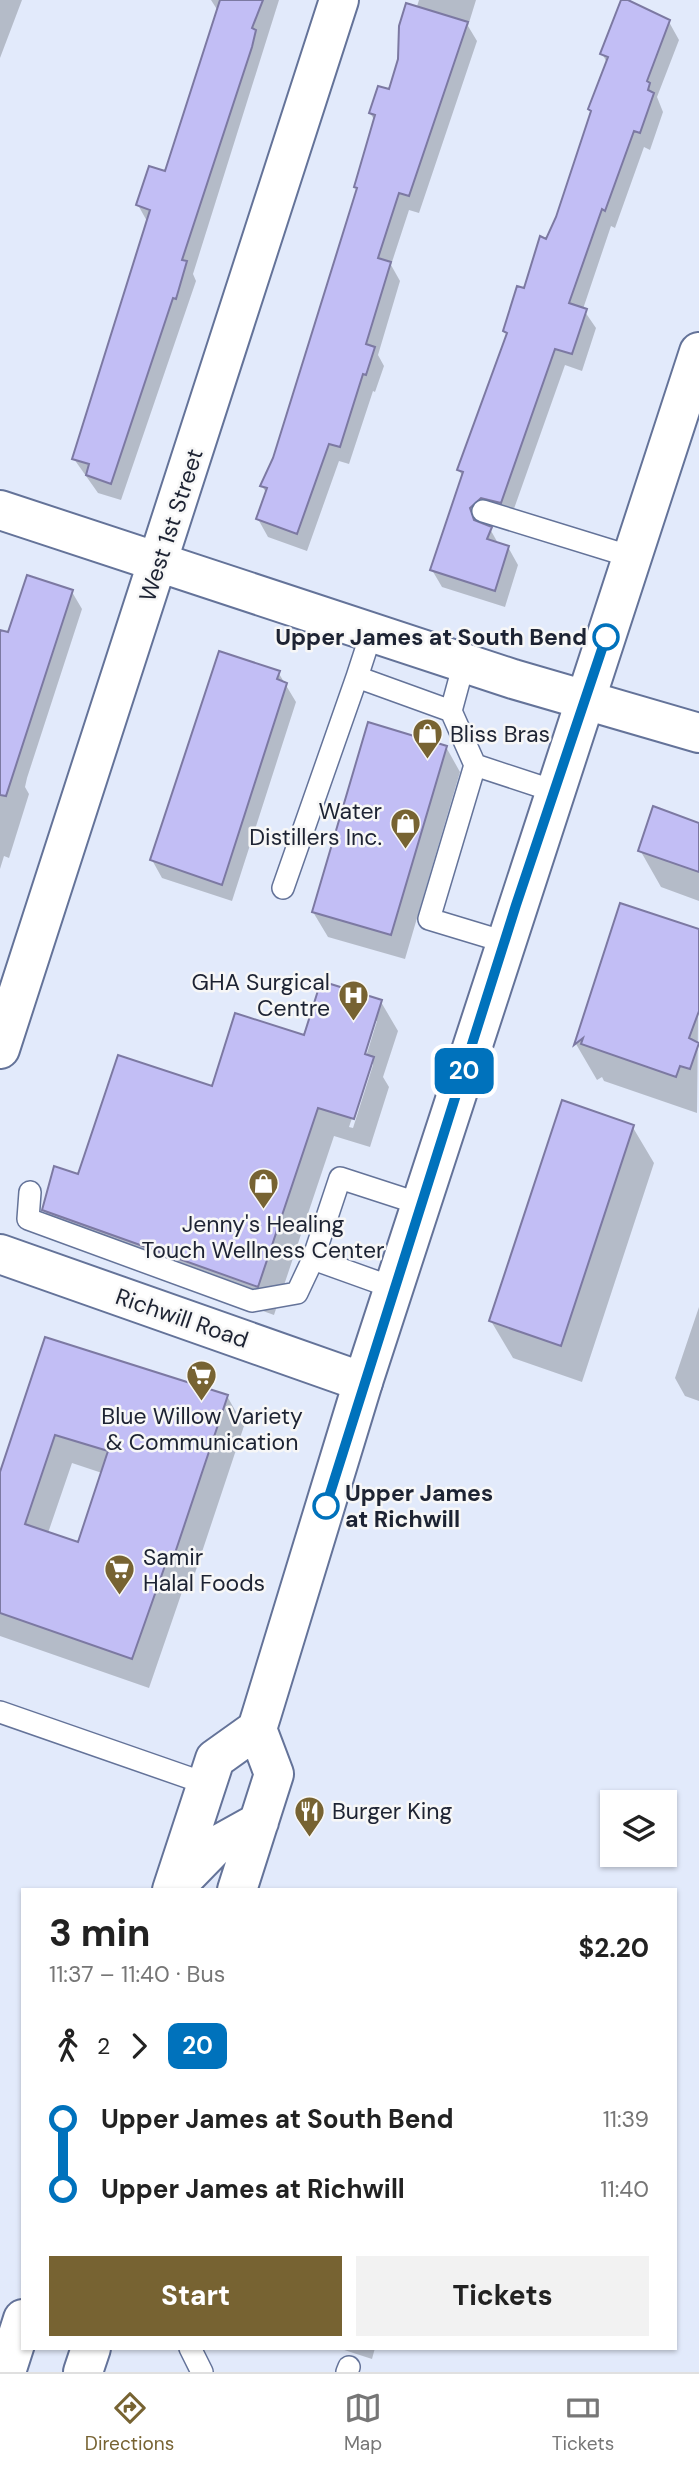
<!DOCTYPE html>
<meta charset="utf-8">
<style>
:root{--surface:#fff;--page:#f2f2f2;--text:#222;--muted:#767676;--line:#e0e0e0;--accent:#776332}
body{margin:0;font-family:"DM Sans",sans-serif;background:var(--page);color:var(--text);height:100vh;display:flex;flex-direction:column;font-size:26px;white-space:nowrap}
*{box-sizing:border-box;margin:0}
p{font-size:23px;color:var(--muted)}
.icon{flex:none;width:38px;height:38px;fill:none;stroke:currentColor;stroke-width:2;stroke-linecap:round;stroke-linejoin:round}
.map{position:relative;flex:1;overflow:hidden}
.panel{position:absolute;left:21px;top:1888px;width:656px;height:462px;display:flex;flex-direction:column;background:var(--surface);border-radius:0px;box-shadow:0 2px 5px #0004}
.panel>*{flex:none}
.badge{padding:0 14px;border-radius:10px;font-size:24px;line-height:46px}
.fabs{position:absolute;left:600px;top:1790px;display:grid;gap:14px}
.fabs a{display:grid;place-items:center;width:77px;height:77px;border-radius:0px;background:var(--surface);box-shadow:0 2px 5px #0004;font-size:35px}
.map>.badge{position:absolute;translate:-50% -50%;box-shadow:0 0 0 4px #fff}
.legs{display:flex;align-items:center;gap:10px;height:77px;padding:0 28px;font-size:23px}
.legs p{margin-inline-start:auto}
.head{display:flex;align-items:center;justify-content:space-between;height:119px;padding:0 28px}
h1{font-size:38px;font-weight:700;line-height:52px}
.action{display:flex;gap:14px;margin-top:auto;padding:14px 28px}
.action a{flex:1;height:80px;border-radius:0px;background:var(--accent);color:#fff;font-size:28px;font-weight:700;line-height:80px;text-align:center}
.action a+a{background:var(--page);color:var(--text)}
ul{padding:0 28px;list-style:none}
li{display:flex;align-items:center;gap:24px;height:70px;font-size:26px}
li i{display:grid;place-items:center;width:10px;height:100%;margin:0 9px;background:currentColor}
li i::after{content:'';width:18px;height:18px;margin:-9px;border:5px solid;border-radius:50%;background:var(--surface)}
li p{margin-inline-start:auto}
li:first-child i{background:linear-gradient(#0000 50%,currentColor 0)}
li:last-child i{background:linear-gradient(currentColor 50%,#0000 0)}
.tabs{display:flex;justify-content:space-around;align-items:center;height:98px;border-top:2px solid var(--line);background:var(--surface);font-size:19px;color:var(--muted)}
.tabs a{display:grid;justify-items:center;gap:4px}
.tabs .active{color:var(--accent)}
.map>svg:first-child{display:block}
.shadow{fill:#0003;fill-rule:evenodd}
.building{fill:#c2bef5;stroke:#7c79a2;stroke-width:2;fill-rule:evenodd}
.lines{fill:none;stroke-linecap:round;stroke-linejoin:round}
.lane-casing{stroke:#647399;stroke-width:24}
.street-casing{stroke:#647399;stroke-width:42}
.primary-casing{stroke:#647399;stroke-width:42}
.lane{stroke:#fff;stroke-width:21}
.street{stroke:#fff;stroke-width:38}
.primary{stroke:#fff;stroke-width:38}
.line-1-casing{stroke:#fff;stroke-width:16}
.line-1{stroke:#0072bc;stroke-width:10}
.stop-1-dot{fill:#fff;stroke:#0072bc;stroke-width:3.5}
.labels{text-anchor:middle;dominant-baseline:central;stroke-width:5;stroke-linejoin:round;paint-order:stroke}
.street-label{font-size:23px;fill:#1d2333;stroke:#f7f7f7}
.stop-label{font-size:23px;font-weight:bold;fill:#1d2333;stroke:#f7f7f7;text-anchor:end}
.poi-label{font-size:23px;fill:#1d2333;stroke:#f7f7f7;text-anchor:start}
</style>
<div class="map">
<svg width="699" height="2372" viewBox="0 0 699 2372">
<rect width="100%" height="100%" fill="#e2eafb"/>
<path class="shadow" d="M0,0H22L0,58Z
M211,0H279L193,274L196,281L121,500L98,493L74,459L148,223L138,205L166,173L218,11Z
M419,0H476L468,26L477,41L419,213L409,210L391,265L400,281L378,355L384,366L375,392L373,391L349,464L339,461L307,551L268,537L258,519L267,494L262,486L274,458L358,191L356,187L375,121L370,113L390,92Z
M624,0L669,22L679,40L657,97L663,112L650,150L644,147L615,228L611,226L583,309L596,328L582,371L565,365L510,520L491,515L480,525L490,529L499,545L508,547L518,565L505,607L442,587L432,570L463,477L459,470L507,336L505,331L557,217L592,114L590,109L607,63L602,53Z
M72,592L82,609L27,778L25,787L29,794L9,858L4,856L0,869V631L9,634Z
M278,672L296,702L232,901L162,878L152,860Z
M446,747L460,772L405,959L328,937L313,912Z
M699,824V901L661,887L640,850Z
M622,905L699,930L697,1113L604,1081L602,1077L597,1080L576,1044Z
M381,1002L398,1031L383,1077L389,1087L370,1147L334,1136L274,1315L61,1239L44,1210L79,1177L213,1088L305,1037ZM374,1021H377L364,1063L361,1062ZM373,1056V1065L353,1128L349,1127Z
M632,1126L654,1163L582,1382L513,1358L491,1321Z
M699,1307V1401L685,1396L675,1378Z
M138,1366L227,1396L244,1426L189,1591L183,1589L149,1688L0,1636V1478ZM72,1463L102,1473L79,1544L48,1533Z
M338,2348H375L372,2359Z"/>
<path class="building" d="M220,0H263L252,28L256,30L252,47L182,260L187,261L176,299L173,298L111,484L86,475L89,464L72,459L150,210L136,205L149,166L165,171Z
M621,0H628L670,20L647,81L650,83L648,90L654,93L640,133L634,131L605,211L602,209L569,303L587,309L572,354L555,349L501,503L481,498L470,508L474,520L492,527L487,539L509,546L495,591L430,570L463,472L457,470L507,333L503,331L517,286L524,288L540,236L546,239L556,217L591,111L588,109L608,57L600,54Z
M406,3L468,22L409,196L399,193L378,258L391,262L366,344L375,347L366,375L363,374L340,447L329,444L297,534L256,519L267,488L260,486L273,458L357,188L354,187L375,115L369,113L378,86L389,89L398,59L399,26Z
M27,575L73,590L6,796L0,795V630L8,632Z
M219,651L280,671L277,679L287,683L222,885L150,860Z
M368,722L447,746L391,935L312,912Z
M653,806L699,823V872L638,851Z
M620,903L699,929V1011L689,1038L699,1043L690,1069L680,1066L676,1077L581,1044L583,1038L574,1045Z
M321,981L382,1000L365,1054L374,1057L354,1119L318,1108L258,1287L42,1210L54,1166L78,1174L118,1055L212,1086L235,1013L304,1035Z
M562,1100L634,1125L561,1346L489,1321Z
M45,1337L228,1395L172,1562L167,1560L132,1659L0,1613V1472ZM55,1435L108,1451L78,1542L25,1524Z"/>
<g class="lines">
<defs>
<path id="lane" d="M483,511L632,557
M372,631L357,677L451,711L464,663
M451,711L475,765
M283,888L357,677
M505,942L429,919L475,765L554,791
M30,1192L28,1219L252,1301L297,1293L313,1259
M394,1288L313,1259L340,1178L420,1204
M0,1712L207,1784
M190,2348L202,2372
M347,2372L349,2367"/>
<path id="street" d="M0,510L513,679L699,733
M0,1049L339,0
M0,1254L363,1382"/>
<path id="primary" d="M178,1884L214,1847L259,1822
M172,1890L215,1759L257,1729
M237,1890L274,1774L257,1729L262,1713L363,1382L699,352
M6,2372L23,2319
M83,2372L91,2348"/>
</defs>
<use href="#lane" class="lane-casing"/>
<use href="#street" class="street-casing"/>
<use href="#primary" class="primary-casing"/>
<use href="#lane" class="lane"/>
<use href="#street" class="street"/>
<use href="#primary" class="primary"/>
</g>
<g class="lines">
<defs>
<path id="line-1" d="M326,1506L516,905L606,637"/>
</defs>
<use href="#line-1" class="line-1-casing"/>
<use href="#line-1" class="line-1"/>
</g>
<defs>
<symbol id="shop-pin" viewBox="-11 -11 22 30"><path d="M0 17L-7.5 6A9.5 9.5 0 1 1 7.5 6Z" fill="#776332" stroke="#f7f7f7"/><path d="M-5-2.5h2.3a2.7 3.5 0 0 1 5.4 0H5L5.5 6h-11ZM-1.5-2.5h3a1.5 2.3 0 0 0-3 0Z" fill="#fff"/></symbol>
<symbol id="hospital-pin" viewBox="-11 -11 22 30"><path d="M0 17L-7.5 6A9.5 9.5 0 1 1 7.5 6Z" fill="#776332" stroke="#f7f7f7"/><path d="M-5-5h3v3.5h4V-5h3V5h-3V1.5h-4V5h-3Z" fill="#fff"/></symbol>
<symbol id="supermarket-pin" viewBox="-11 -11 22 30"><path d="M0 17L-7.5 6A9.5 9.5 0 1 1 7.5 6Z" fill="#776332" stroke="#f7f7f7"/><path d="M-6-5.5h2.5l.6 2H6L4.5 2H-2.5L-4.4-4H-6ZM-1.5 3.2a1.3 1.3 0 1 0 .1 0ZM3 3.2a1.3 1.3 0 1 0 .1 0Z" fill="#fff"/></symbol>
<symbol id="restaurant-pin" viewBox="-11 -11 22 30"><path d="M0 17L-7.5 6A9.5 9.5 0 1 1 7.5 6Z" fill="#776332" stroke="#f7f7f7"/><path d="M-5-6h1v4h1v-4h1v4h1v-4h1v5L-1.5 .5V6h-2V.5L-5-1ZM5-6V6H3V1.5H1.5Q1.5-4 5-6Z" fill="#fff"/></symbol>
</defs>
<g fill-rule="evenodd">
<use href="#shop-pin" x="410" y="716" width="35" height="47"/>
<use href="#shop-pin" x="388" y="806" width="35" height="47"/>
<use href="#hospital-pin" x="336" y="978" width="35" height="47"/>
<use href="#shop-pin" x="246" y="1166" width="35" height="47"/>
<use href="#supermarket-pin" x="184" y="1358" width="35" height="47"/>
<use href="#supermarket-pin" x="102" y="1552" width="35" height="47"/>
<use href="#restaurant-pin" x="292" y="1794" width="35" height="47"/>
</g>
<g class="stop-1-dot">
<circle cx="606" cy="637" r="12"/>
<circle cx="326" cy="1506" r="12"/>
</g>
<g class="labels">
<g class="street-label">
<text transform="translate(171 525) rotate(-72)">West 1st Street</text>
<text transform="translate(182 1318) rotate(19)">Richwill Road</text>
</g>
<g class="stop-label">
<text x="587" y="637">Upper James at South Bend</text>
<text x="345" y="1493" text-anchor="start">Upper James<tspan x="345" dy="26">at Richwill</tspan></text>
</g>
<g class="poi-label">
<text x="450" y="734">Bliss Bras</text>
<text x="382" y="811" text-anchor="end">Water<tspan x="382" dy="26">Distillers Inc.</tspan></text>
<text x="330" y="982" text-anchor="end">GHA Surgical<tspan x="330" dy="26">Centre</tspan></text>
<text x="263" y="1224" text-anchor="middle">Jenny's Healing<tspan x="263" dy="26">Touch Wellness Center</tspan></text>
<text x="202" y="1416" text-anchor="middle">Blue Willow Variety<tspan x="202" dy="26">&amp; Communication</tspan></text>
<text x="143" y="1557">Samir<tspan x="143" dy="26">Halal Foods</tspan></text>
<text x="332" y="1811">Burger King</text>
</g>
</g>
</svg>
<div class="fabs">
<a><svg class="icon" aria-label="layers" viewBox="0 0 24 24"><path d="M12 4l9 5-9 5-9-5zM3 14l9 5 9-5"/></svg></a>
</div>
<b class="badge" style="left:464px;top:1071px;background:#0072bc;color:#fff">20</b>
<section class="panel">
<div class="head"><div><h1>3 min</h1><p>11:37 – 11:40 · Bus</p></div><b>$2.20</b></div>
<div class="legs"><svg class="icon" aria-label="walk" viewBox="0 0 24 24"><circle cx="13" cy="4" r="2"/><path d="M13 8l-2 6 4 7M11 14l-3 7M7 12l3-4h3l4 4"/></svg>2<svg class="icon" aria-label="forward" viewBox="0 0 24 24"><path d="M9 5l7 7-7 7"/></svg><b class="badge" style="background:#0072bc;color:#fff">20</b></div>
<ul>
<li><i style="color:#0072bc"></i><b>Upper James at South Bend</b><p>11:39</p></li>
<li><i style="color:#0072bc"></i><b>Upper James at Richwill</b><p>11:40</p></li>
</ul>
<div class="action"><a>Start</a><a>Tickets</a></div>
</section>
</div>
<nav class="tabs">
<a class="active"><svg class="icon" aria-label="directions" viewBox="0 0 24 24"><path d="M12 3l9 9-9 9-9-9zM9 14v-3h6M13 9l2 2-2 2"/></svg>Directions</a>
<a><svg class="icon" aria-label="map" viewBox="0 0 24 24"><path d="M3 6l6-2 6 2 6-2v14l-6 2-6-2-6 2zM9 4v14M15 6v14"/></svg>Map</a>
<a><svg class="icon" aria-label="tickets" viewBox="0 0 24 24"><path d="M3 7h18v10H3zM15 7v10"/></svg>Tickets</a>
</nav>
